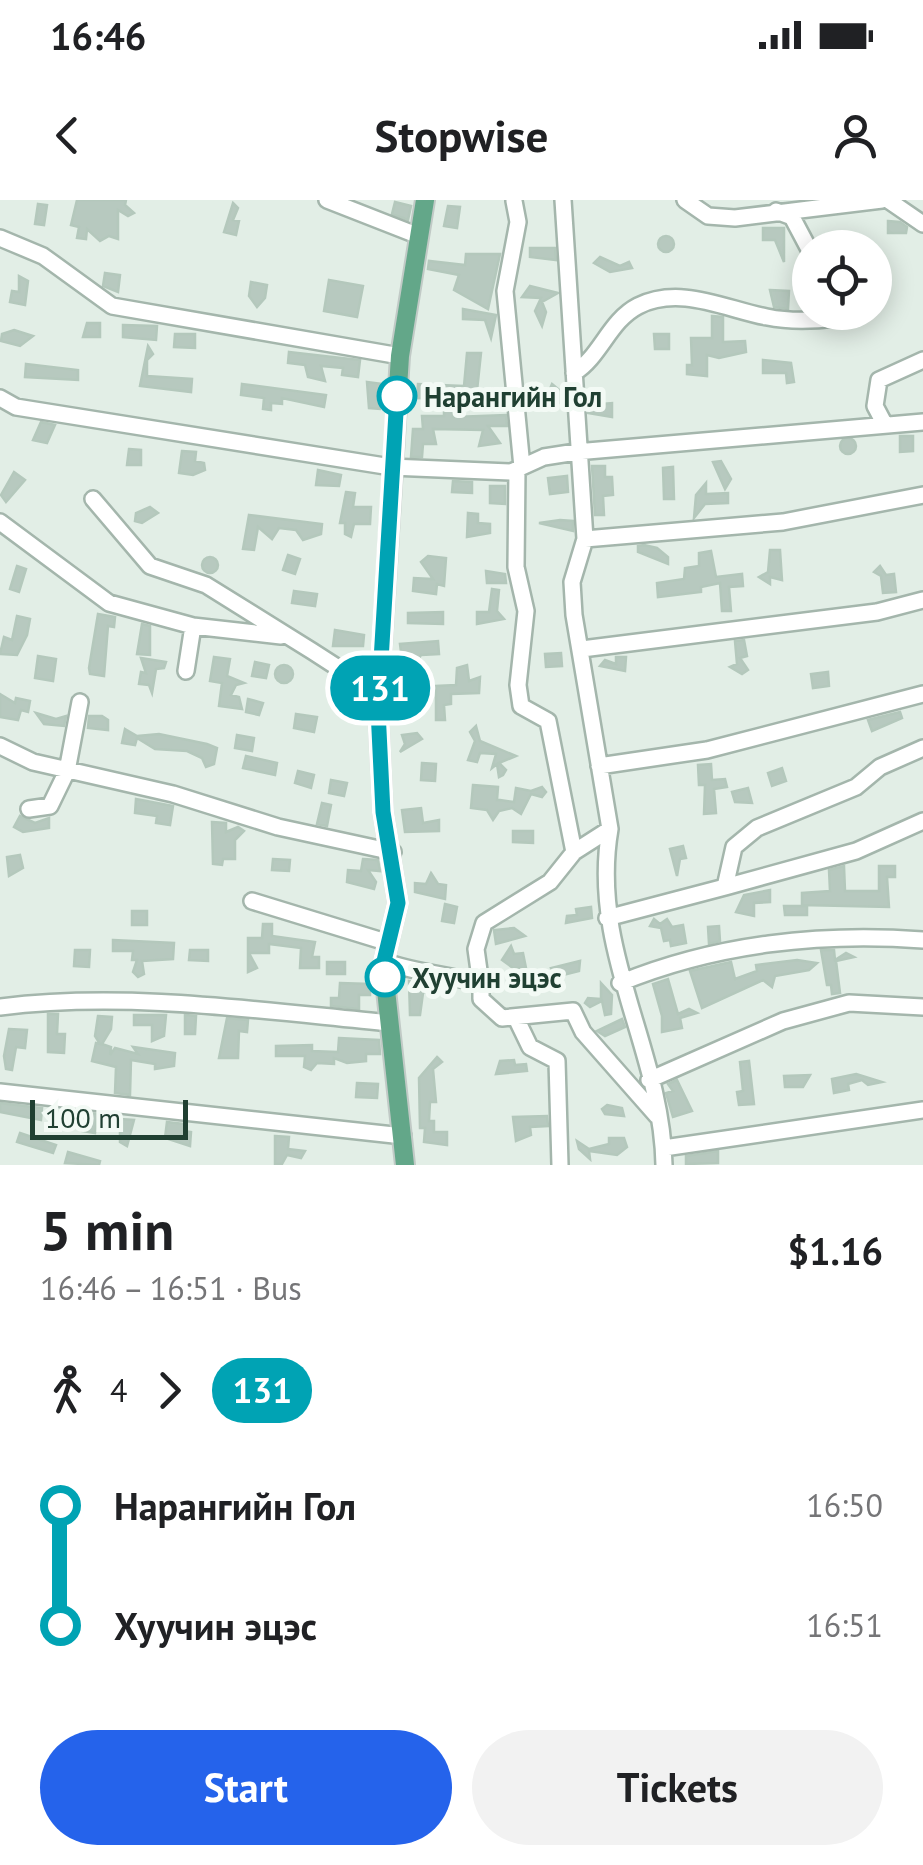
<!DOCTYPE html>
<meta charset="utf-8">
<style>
:root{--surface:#fff;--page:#f2f2f2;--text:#202124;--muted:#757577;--accent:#2563eb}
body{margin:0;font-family:"PT Sans",sans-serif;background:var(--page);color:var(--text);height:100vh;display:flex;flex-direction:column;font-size:38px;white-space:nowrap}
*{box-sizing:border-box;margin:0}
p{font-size:32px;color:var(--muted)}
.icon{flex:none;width:55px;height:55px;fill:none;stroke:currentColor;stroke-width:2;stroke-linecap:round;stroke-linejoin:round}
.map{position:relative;height:965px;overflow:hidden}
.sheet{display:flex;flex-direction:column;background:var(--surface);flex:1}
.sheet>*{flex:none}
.badge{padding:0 20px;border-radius:32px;font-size:35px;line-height:65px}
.buttons{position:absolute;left:792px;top:30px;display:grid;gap:20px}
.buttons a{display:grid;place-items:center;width:100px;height:100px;border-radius:50%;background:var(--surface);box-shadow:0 5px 25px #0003;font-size:50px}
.scale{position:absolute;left:30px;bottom:25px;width:158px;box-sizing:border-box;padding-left:10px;border:5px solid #204032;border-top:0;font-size:28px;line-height:35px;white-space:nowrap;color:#204032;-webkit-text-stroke:8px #f3faf5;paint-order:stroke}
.map>.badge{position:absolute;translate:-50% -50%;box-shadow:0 0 0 5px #fff}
.legs{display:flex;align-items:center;gap:15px;height:110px;padding:0 40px;font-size:32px}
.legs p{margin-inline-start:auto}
.summary{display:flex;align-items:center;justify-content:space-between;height:170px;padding:0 40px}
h1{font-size:55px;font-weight:800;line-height:75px}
.cta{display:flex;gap:20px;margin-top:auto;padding:20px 40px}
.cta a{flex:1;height:115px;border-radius:60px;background:var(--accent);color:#fff;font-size:40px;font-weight:800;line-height:115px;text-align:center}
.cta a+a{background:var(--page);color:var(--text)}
ul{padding:0 40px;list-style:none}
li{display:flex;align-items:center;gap:35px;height:120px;font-size:38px}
li i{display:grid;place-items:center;width:15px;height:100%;margin:0 12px;background:currentColor}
li i::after{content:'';width:25px;height:25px;margin:-12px;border:8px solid;border-radius:50%;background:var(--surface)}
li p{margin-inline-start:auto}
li:first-child i{background:linear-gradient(#0000 50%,currentColor 0)}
li:last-child i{background:linear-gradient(currentColor 50%,#0000 0)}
.status{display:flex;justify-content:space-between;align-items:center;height:70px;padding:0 50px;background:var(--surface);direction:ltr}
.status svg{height:28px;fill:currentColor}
header{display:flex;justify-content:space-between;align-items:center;height:130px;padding:0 40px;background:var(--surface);font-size:45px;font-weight:800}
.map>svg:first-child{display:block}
.building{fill:#b7c9bf;stroke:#b4c8bc;stroke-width:2.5}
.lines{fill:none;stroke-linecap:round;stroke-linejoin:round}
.minor-casing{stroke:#a4b6ac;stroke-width:20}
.major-casing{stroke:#c1cac6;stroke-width:22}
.minor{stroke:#fff;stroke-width:15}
.major{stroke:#63a789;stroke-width:18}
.line-1-casing{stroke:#fff;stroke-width:22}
.line-1{stroke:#00a3b4;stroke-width:15}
.stop-1-dot{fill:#fff;stroke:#00a3b4;stroke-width:5}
.labels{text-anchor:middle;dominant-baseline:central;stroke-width:10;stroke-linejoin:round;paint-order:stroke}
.stop-label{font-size:28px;font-weight:bold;fill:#204032;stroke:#f3faf5;text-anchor:start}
</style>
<div class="status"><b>16:46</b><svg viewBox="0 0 49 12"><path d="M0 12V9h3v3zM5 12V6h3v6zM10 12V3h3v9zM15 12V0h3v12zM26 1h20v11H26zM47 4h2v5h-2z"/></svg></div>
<header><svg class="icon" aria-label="back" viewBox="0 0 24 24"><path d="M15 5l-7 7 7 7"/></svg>Stopwise<svg class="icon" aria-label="person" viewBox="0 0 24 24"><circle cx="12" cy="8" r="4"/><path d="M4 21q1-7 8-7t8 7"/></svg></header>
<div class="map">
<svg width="923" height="965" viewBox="0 0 923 965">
<rect width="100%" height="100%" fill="#e2eee6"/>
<path class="building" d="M77,0H126L125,5L134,13L128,16L118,10V39L109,36L100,41L87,29L86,39L77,38L79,27L71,25Z
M395,2L411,6L408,20L392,14Z
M233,3L238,8L233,20L239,21L236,35L224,32Z
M38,4L47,5L44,25L35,24Z
M448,6L460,7L457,28L444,26Z
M888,21L900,22L907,27L906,33H888Z
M763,28H784V62L775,40H763Z
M658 44a8 8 0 1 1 16 0a8 8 0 1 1-16 0Z
M530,48H555L556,60L530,57Z
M466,54H500L488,109L454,90L459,75L428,69L429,61L465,65Z
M600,57L620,66L629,62L632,68L610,72L594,63Z
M105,73L120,75L118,92L103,86Z
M19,76L28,81L25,105L10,102L12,91L19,92Z
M329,80L363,86L357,117L324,111Z
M251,82L267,85L265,98L257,107L249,96Z
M530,86L558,93L542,102L546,112L542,126L535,111L541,98L522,97Z
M770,90L789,91L788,109L774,107Z
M463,109L496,115L491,138L485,120L463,119Z
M712,116L723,117V142L745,141L746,152L719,158L707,155V176L687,174V165H692L691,138H712Z
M87,123H100V137H83Z
M123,125L157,126L156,140L123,137Z
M14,130L33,136L20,146L1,141L2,134Z
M175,134H195V148L174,147Z
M654,134H669V149H655Z
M148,146L153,154L147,160V176L192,179L191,192L140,186Z
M289,152L360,160L358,177L342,175L343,168L321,166L325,181L308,177L305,165L288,163Z
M467,153H481L477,191L453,201V217L506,215L507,226H488L500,243L479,246L483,230L433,229L436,244H423L422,257H411L413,229H423L422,216H444V199L417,198L418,184L464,186Z
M763,160L791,163L794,182L787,183L786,173H763Z
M26,164L78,170V180L25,177Z
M367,182L383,184L380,209L369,208Z
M242,184L326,195L324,207L282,198V204L271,203V210L263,209L264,198L241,195Z
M552,184L564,194L565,203H544Z
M612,203V217L588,213L590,205Z
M41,222L55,225L47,243L33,240Z
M900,236H913V251L900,252Z
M840 246a8 8 0 1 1 16 0a8 8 0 1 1-16 0Z
M129,249L141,250V265H127Z
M182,251L196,252L195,261L204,263L205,270L193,275L179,273Z
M721,261L731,279L725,289L713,262Z
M592,266H605V277H612L613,295L603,296L604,315H595Z
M673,267L674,299H664L663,268Z
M318,270L341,275L339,286L316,285Z
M14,272L25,280L6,302L1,295Z
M567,276L568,292L550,294L548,278Z
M453,281L472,282V293L452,292Z
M706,283V294L728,293V303L705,304L694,318L696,295Z
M490,286H505V304L490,303Z
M346,292L355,293L353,307H371L370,324H354L351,337L345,334V323H340Z
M150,307L158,313L142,323L135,321L136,313Z
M468,313L478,314V323L490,324V333L467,337Z
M249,315L322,324L321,334L303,340L296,330L279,328L272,339L258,327L254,350L243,349Z
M560,320L573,321V331L539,323Z
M644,345L657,348L668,357V364L638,352V346Z
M770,350H780L782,380L770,377V384L759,377L768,372Z
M711,351L716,377L742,374L743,386L729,387L731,411H722L720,383L701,387V392L658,397L657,383L684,379L685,368L699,366V353Z
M288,355L300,359L295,374L283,370Z
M428,356L446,358L444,386L437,384L436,394L413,391L414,378L433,379L421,362Z
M202 365a8 8 0 1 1 16 0a8 8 0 1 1-16 0Z
M17,366L26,369L19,392L10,389Z
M880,366L886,375L894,374L896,392L883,393L881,376L874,372Z
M486,371L505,374L506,383H487Z
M492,389L499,390L497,411L504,419L477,424V412H489Z
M294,391L317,394L315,406L292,403Z
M443,412V424L408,423V413Z
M98,414L115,417L114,427L108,426L104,476L90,474L89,468Z
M17,416L30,419L27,435L17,455L0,454L4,437L12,440Z
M142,424L150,426V455L137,454Z
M335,430L364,435L363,446H333Z
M744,440L747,456L740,458L748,470L742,474L730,467L737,464L735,441Z
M438,441L439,454L421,455L417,462L401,452L400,444Z
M561,453L562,466L546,467L545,454Z
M38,456L56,459L53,481L35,478Z
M214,457L230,459L227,476L244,483L236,485L231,495L239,497L242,509L219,506L222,483L210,481Z
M616,457H626L625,471L600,466L605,460L616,464Z
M141,458L166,462L164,468L156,469L152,493L149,485L139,484L141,472L146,473Z
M255,462L269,465L266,478L252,476Z
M467,465L469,481L480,477L479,493L451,494V504L444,505L445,520H436V486L456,485L457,468Z
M275 474a9 9 0 1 1 18 0a9 9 0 1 1-18 0Z
M828,472L829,486L813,488L811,474Z
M0,494L15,503L16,498L30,501L28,512L21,510L18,520L0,517Z
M248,499L263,503L259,515L246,512Z
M900,512L902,518L872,531L868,520Z
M36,513L56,519L66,516L64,526L44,524Z
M296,514L317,517L314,532L294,528Z
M89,516H102L108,520V530L88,528Z
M476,526L480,541L516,556L499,563L506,570L503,575L499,577L497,564L492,568L496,554L480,553L477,562L468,560L475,541L470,532Z
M125,529L137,536L159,534L207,544L217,548L214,564L206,567L202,558L187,551L155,549L137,538L135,545L122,543Z
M417,533L422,539L400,552L405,544L402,535Z
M237,535L254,538L252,551L235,548Z
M246,556L277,563L275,575L243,568Z
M422,563L436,564L435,581L421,580Z
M711,564L712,580L725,579L727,587L714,589L716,613L704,614L705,585H699L698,565Z
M782,568L786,581L772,586L768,573Z
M298,571L314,575L311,588L295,583Z
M331,580L347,583L344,596L329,593Z
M473,585L498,587L497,600H500L514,602L516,588L531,591L542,587L546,592L542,597L531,594L521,614L512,608L499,611L493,620L487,610L471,608Z
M748,588L752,603L735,602L732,592Z
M136,599L173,606L170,625L156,623L157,616L135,613Z
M322,603L331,605L327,626L317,624Z
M421,608L423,623L439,620V631L405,632L402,610Z
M20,616L35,623L49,618V628L23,632L14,627Z
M212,622L226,623V632L238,627L244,631L235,640V659H223L222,665L213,664Z
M513,631H533V643L513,642Z
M683,646L686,658L680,659L677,676L670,649Z
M20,655L23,668L9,676L7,657Z
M273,659L290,660L289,671L272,670Z
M363,659L378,660L380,671L368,670L376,682L374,689L347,682L348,670L361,671Z
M844,666L845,691H879V666H895V677H887L889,707L802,705V693L830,691L829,670Z
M431,673L438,684L446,685L445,699L415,692V683L426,684Z
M770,690V702L754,703V716L736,712L744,695Z
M445,704L457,707L454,723L442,721Z
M784,706H807V715H785Z
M591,707L592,718L566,723L567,716L577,715L576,709Z
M132,711H147V725H132Z
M654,719L660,724L667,719L672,727L683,725L686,743L671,746L670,740L664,741L661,728L650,726Z
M263,724H272V736L315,742L312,757H319V768H300L301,748L269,744V753H249L257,768L248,772V738H262Z
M719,726L720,741L709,744L708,727Z
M514,728L525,736L496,744L494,730Z
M113,740L174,743L173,759L142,761L144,774L138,777L133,772L137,760H132L133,751H113Z
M511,746L514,754L523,753L526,768H513L502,760Z
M75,750H90L89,767L74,766Z
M190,750H208V761L189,760Z
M821,750H834L835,760L846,753L854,757L836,761L840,793L832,794L831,785H827Z
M797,760L817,763L809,770L775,776L772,787L763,780L702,808L690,771L731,762L735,779L757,771L756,765Z
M580,761L579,771L555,777L551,768Z
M327,762H345V774H327Z
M668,779L678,814L689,809L697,813L680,818L682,828L662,832V816L653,784Z
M409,781L433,786L423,793L420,815H410Z
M340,783L370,784V795H359V809L331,806V798H339Z
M601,783L612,795L611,814L605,815L602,801L590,807L585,803L588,798L601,799Z
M48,814H58L57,834H65L64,853L48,852Z
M134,815H166L164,836L152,841V825H134Z
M185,815L196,816L195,834H185Z
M98,816L112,817L111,829L102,844L111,847L110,855L115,848L138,854L133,847L175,853L174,866L155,869V864L131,860L130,895L115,893L116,867L92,861L96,843L100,844L95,836Z
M227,818L248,820L247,832L239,831L238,858H219Z
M622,819L625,827L605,836L597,831Z
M9,829L27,830L25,848L16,847L12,870L6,869L4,856Z
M339,838L379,840L380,854H366V861L347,863L334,858V864L317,863L311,870L304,867L305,856H276V846L312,845V851L338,852Z
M437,857L442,862L433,869L436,902H430L429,921H434V932H447V945L424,942L425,928H420L419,878Z
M514,860L515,865L526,864L527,871L496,874L500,861Z
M749,861L754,904L739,905L737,892L743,891L740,862Z
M856,874L882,882L868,885L862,880L848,884L849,890L834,893L832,879Z
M810,875L803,887H785L784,876Z
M677,880L692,911L673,917L666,893L673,891L668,884Z
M357,883L378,884L377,898L356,897Z
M0,903L42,908L41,920L0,912Z
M607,905L622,908L624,916L605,914L602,909Z
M71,911L98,914L95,933L82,931L83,920L70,919Z
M547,916L548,926L530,927L531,935L516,941L513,917Z
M120,919L134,920L127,946L120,942Z
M167,922L185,924L184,931L191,932L190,946L165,938Z
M20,933L56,945L53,953L17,942Z
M275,936L289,937L288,949L305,951L301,958L287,955L282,964H275Z
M609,938H624L627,947L617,955L589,951L590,959L579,949L577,941L589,949L609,944Z
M718,951V963L686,964V956Z
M68,952L100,961L99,965L65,963Z"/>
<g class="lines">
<defs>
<path id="minor" d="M327,0L419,36
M563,0L585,339L572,382L574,415L610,629C589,751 662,849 664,965
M685,0L708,16L735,18L882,0
M888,0L923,24
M514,1L518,22L505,91L522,267
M776,11L792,17L810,51
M0,38L43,56L112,106L400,156
M574,173C601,156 609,121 638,106C680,85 725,109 767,117C791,122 812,121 836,118
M0,198L16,207L391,267L511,272L544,257L576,252L923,222
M884,223L875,206L879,180L923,160
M517,269L516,367L526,411L518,485L521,506L548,521L574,652
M93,299L150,366L206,385L312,451L360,482L378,510
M0,322L109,403L193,426L281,436
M585,339L783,322L923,295
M582,449L877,412L923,400
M186,471L193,426
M0,546L33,562L173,594L278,627L393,652
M599,566L707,550L923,494
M29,609L50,606L67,571L80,502
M725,687L856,651L923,621
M252,701L389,743
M607,718L725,687L734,647L757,628L856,587L880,567L923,548
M384,761C416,774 448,773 481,785L476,749L484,723L550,682L574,652L610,629
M620,783C715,744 822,732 923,740
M481,785V799L502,818L573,811L583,832L657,916
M0,807C128,791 262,811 390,823
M516,818L530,847L557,861L560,965
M649,880L783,821L849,803L923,807
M0,892L403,936
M664,948L923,910"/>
<path id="major" d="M405,965L386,790L384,761L398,703L383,612L378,510L400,156L425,0"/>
</defs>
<use href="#minor" class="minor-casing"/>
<use href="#major" class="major-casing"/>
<use href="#minor" class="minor"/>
<use href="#major" class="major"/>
</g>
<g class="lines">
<defs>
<path id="line-1" d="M385,777L384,761L398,703L383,612L378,510L397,196"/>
</defs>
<use href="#line-1" class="line-1-casing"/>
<use href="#line-1" class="line-1"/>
</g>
<g class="stop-1-dot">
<circle cx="397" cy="196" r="18"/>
<circle cx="385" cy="777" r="18"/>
</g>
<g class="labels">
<g class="stop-label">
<text x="424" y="196">Нарангийн Гол</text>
<text x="412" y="777">Хуучин эцэс</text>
</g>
</g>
</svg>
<div class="buttons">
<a><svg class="icon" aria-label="locate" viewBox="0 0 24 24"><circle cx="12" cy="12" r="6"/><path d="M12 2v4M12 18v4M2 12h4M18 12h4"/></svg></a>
</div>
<div class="scale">100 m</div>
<b class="badge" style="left:380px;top:488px;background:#00a3b4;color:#fff">131</b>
</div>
<section class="sheet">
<div class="summary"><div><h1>5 min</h1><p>16:46 – 16:51 · Bus</p></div><b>$1.16</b></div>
<div class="legs"><svg class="icon" aria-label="walk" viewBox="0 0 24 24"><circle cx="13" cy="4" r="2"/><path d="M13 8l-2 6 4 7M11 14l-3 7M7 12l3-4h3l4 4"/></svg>4<svg class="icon" aria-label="forward" viewBox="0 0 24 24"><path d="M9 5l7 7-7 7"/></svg><b class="badge" style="background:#00a3b4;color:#fff">131</b></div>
<ul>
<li><i style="color:#00a3b4"></i><b>Нарангийн Гол</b><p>16:50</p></li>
<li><i style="color:#00a3b4"></i><b>Хуучин эцэс</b><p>16:51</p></li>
</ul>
<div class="cta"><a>Start</a><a>Tickets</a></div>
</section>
